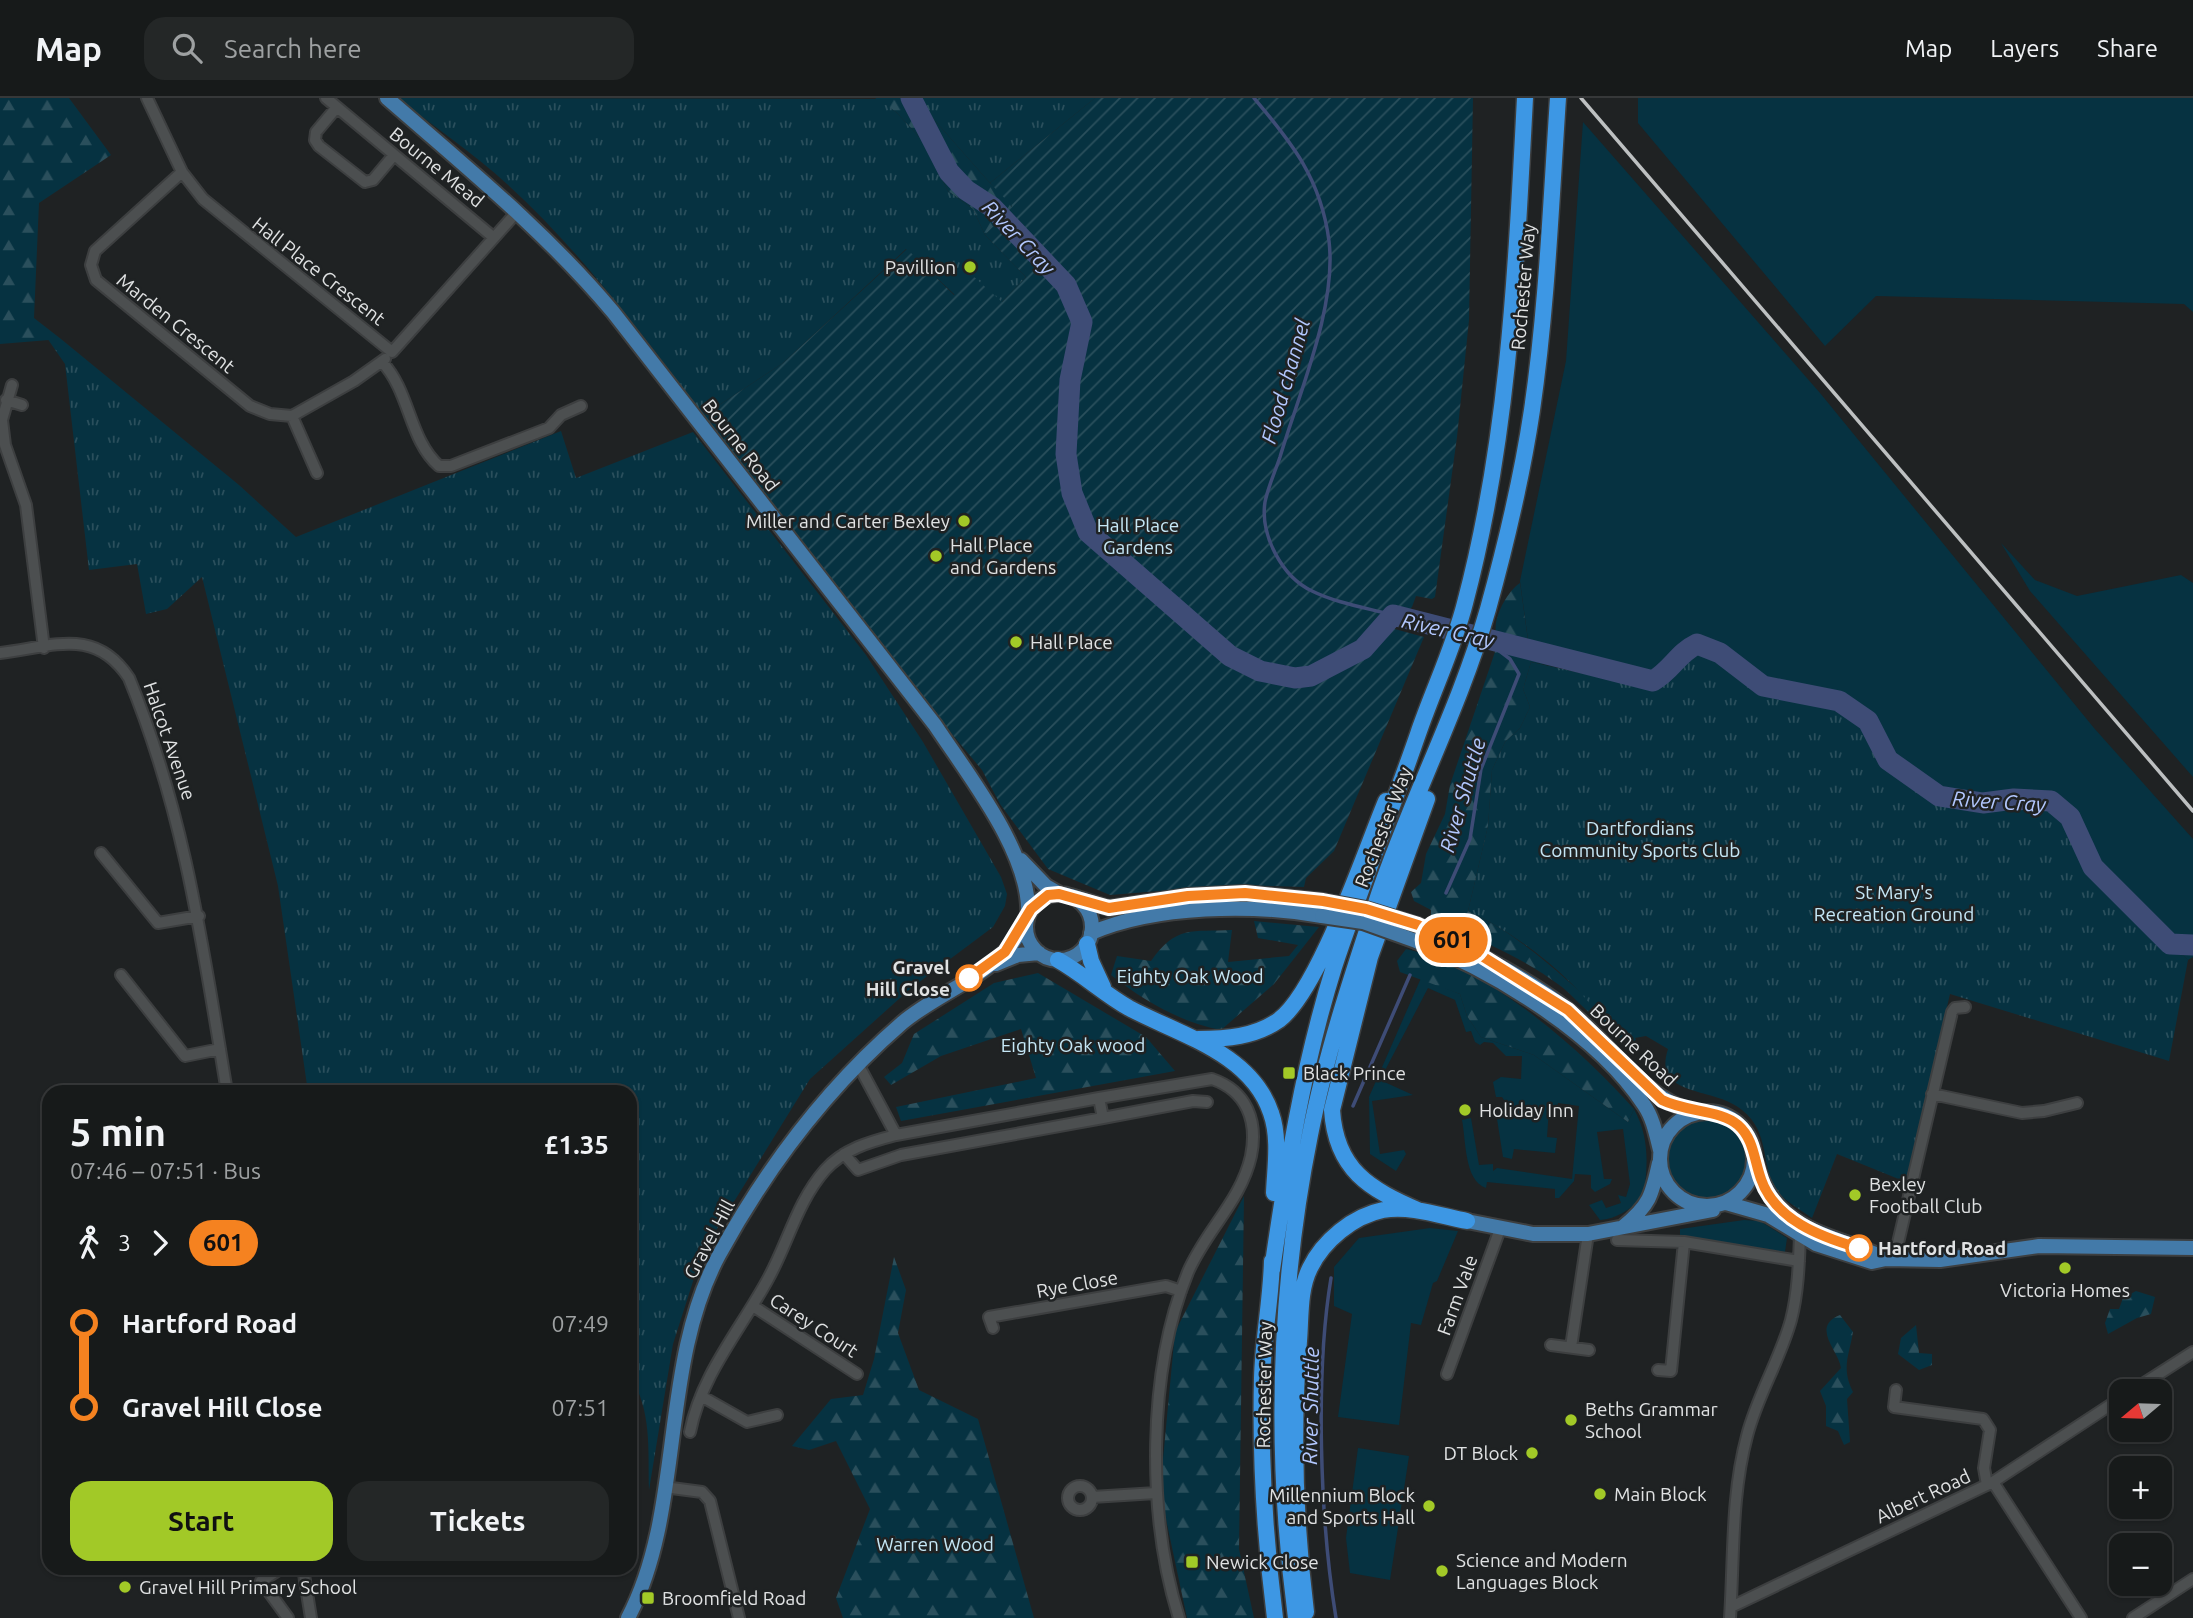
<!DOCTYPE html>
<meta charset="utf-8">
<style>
:root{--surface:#171a1a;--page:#242727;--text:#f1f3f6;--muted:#9ea1a2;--line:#363839;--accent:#a2c927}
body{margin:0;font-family:Ubuntu,sans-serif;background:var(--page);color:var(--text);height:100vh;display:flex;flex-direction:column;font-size:26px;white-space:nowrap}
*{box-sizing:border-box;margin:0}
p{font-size:23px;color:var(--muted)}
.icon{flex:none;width:38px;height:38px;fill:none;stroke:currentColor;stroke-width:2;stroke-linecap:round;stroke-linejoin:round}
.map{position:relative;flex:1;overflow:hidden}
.panel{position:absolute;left:42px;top:987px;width:595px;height:490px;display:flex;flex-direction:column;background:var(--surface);border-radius:21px;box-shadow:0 2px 5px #0004,0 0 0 2px var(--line)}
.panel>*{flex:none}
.badge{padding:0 14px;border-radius:23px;font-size:24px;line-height:46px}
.needle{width:46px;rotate:251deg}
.tools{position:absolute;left:2109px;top:1281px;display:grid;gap:14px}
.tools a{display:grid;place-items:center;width:63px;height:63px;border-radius:14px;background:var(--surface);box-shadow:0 2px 5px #0004,0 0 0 2px var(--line);font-size:35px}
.map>.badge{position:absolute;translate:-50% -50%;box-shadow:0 0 0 4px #fff}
.legs{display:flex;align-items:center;gap:10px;height:77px;padding:0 28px;font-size:23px}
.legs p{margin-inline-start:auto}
.head{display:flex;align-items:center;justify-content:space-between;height:119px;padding:0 28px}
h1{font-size:38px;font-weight:700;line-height:52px}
.button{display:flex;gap:14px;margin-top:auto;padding:14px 28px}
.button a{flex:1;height:80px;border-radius:21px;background:var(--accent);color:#111;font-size:28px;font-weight:700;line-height:80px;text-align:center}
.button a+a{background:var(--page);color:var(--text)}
ul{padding:0 28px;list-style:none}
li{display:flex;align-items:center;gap:24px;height:84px;font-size:26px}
li i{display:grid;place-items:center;width:10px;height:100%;margin:0 9px;background:currentColor}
li i::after{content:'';width:18px;height:18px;margin:-9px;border:5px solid;border-radius:50%;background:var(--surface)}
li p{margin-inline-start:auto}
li:first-child i{background:linear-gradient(#0000 50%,currentColor 0)}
li:last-child i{background:linear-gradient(currentColor 50%,#0000 0)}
header{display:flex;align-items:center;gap:42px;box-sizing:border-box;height:98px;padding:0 35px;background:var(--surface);border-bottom:2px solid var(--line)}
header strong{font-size:33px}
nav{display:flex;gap:38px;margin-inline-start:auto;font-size:24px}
.search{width:490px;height:63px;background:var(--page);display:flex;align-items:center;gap:18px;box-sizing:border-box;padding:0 24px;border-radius:21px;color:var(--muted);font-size:26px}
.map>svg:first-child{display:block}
.grass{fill:#063241}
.forest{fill:url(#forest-firs)}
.park{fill:url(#park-tufts)}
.garden{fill:url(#garden-furrows)}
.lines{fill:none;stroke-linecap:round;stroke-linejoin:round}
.stream{stroke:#3e4c76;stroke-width:3.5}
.river{stroke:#3e4c76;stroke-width:21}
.minor-casing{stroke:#3d3f40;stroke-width:14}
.major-casing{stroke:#3d3f40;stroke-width:18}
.highway-casing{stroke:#3d3f40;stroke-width:19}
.minor{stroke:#4c4f50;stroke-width:10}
.major{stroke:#437aa9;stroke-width:14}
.highway{stroke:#3d97e4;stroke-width:16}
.rail{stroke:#bdc0c1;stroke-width:3.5}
.major-bridge-casing{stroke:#3d3f40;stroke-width:18;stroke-linecap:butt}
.major-bridge{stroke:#437aa9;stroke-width:14}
.line-1-casing{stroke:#fff;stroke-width:16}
.line-1{stroke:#f58220;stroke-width:10}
.poi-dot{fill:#a2c927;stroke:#1f2223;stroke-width:2.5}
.stop-1-dot{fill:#fff;stroke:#f58220;stroke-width:3.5}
.labels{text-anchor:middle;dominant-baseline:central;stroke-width:5;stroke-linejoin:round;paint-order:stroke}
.street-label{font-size:19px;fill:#e0e2e3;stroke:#1f2223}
.poi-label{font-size:19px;fill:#e0e2e3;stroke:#1f2223;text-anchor:start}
.park-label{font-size:19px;fill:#c5e7f6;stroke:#1f2223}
.stop-label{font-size:19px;font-weight:bold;fill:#e0e2e3;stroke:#1f2223;text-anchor:end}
.water-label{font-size:21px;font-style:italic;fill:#b2c7fe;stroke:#1f2223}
</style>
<header>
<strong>Map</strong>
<div class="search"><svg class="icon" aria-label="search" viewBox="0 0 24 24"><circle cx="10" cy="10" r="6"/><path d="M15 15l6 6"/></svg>Search here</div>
<nav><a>Map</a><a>Layers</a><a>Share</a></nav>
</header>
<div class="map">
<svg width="2193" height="1520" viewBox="0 0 2193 1520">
<defs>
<pattern id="forest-firs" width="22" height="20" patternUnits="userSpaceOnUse" patternTransform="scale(1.75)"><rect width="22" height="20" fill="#063241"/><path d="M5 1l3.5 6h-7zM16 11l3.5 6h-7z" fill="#2a4f5c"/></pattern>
<pattern id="park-tufts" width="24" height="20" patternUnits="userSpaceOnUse" patternTransform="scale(1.75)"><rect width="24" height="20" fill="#063241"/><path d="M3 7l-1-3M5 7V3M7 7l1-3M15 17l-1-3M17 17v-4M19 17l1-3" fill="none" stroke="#2a4f5c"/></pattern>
<pattern id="garden-furrows" width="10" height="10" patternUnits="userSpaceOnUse" patternTransform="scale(1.75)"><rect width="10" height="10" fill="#063241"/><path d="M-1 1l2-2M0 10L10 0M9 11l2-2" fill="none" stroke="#2a4f5c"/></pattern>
</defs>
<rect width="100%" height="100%" fill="#1f2223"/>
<path class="grass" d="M1638,0H2193V214L2184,206L1876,198L1825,248L1638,25Z
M1583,24L1820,295L2094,630L2193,741V859L2188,862L2091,772L2045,703L1988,713L1933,703L1893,675L1876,657L1866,632L1836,610L1759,597L1722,568L1687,561L1668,580L1649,587L1531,564L1520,483L1566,263Z
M2001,445L2035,482L2077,498L2181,477L2193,485V679L2030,493Z
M1421,880L1460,896L1467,918L1481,939L1534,957L1628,1024L1634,1011C1650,1040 1648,1069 1643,1101C1629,1111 1617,1121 1600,1122L1589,1107L1602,1102L1606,1110L1621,1105L1618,1097L1626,1099L1630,1086L1623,1031L1597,1034L1604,1081H1612L1610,1086L1595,1094L1591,1090V1077L1575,1076L1574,1083L1559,1100H1555V1091L1487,1084L1486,1090C1464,1083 1466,1041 1462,1022L1471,1020L1479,1067L1493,1066V1073L1497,1070L1572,1081L1579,1008L1558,1005L1557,1011H1549L1547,1039L1557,1040L1555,1055L1514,1051L1512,1061L1503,1059L1497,1021L1503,1020L1501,1009L1506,1005L1502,999H1496L1493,984L1501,979L1521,981L1522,958H1506L1493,945L1484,944L1480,947L1475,944L1471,933L1466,934L1455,902L1428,890L1380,982L1413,997L1372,1003L1380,1056L1404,1052L1406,1056L1396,1073L1370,1056L1369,999Z
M1668 1061a39 39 0 1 1 78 0a39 39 0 1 1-78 0Z
M1744,1122L1760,1123L1787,1140L1785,1154L1680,1139V1131Z
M1430,1130L1458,1133L1437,1183L1433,1185L1421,1227L1411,1225L1399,1327L1338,1319L1352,1216L1334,1208V1169L1359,1140Z
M1358,1350L1409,1358L1390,1482L1350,1475L1346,1440Z"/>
<path class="forest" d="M0,0H69L111,57L39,105L34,220L61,241L0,246Z
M875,0H915L990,85L1012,105L1011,112L985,137L973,111L948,93L922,42L896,14Z
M1520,485L1531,564L1523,591L1530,609L1520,630L1505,644L1492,672L1488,728L1468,813C1534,843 1580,898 1636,941L1634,945C1614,944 1578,902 1562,889C1523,859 1476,840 1431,822V812L1414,803L1411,794L1421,785L1426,756L1445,716L1450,687L1499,542C1488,528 1506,494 1520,485Z
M1254,823L1319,829L1274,886L1221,932C1180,924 1144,903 1111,877L1117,858L1151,863C1176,827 1192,834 1232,832L1228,864L1289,858L1298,847L1258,840Z
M1406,851C1486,868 1581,951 1634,1011L1628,1024L1534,957L1481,939L1467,918L1460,896L1400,874L1397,863Z
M1038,875L1146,939L1175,973L901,1023L896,1009L1036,980L1021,931L941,958L891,987L884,979L902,965L914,936L994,885Z
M1244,1098L1239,1451L1254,1520H1187L1160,1393L1175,1234Z
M894,1159L906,1192L898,1235L919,1292L978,1321L1034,1520H843L836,1500L870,1411L836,1343L809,1352L792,1348L831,1301L863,1297L874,1261Z
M2136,1193L2155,1199L2151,1216L2137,1220L2108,1236L2105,1225L2110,1211H2119L2123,1200Z
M1840,1217L1853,1234C1849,1258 1841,1270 1853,1294L1847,1301L1850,1344L1844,1347L1838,1333L1826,1328V1308L1820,1293L1841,1270C1839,1253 1810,1229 1840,1217Z
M1916,1227L1919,1255L1932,1256V1267L1919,1272L1898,1256L1901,1240Z"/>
<path class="park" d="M398,0L878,1L896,14L922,42L948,93L973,111L985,137L1026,179L1001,205L955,197L906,151L783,265L704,317C642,237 582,154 507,86C473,55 434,29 398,0Z
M915,0H1095L990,85Z
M47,240L61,241L239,387L296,439L561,333L576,380L693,334L866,557L923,644L1001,779L1007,796L1005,808L993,829L910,891L810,981L712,1139L696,1174L673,1246L649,1392C648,1351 652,1313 630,1277V994H308L278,788L202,479L167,511L146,516L137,466L89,472L65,266Z
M1700,558L1722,568L1759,597L1796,601L1851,616L1866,632L1876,657L1893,675L1933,703L1988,713L2045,703L2057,712L2091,772L2188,862L2169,963L1950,896L1906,1084L1837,1056L1812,1120C1801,1112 1786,1104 1778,1094C1759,1068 1772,1036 1742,1012C1714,988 1652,1000 1668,951L1646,938L1629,941C1605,928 1590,903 1571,885C1540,855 1506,831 1468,813L1488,728L1492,672L1505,644L1520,630L1530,609L1523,591L1531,564C1551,568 1641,590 1655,586C1674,581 1681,563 1700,558Z"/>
<path class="garden" d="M1095,0H1473L1469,222L1457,339L1435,499L1432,501L1416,498L1412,509L1391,530L1424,539L1334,753L1306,780L1304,789L1232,787L1110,797L1048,771L1000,706L982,672L880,550L704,317L783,265L907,151L954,197L973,178L1002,204L1026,179L985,137L1012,108L990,85Z"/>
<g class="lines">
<path class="stream" d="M1254,0C1292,45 1321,81 1329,143C1337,209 1299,295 1280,359C1275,374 1268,389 1265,404C1260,437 1282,479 1312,493C1336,505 1367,510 1393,517
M1446,795L1470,741L1481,671L1519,576L1510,561L1485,542
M1353,1008L1410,877
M1331,1180C1315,1277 1320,1422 1336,1520"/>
<path class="river" d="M911,0L949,74L966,92L992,109L1066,187L1082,224L1070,282L1066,356L1072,395L1088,434L1230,558L1260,573L1295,580L1311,578L1363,551L1393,517L1653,583C1672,572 1678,555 1697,546L1720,555L1763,588L1839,603L1868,623L1888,662L1939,698L1983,705L2014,701L2051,703L2070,719L2093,769L2170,846L2193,847"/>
<defs>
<path id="minor" d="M147,0L182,74L203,101L392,254L517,114
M326,0L493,139
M337,9L316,34L315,42L319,48L365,84L373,82L394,57
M182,74L95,153L91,167L96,182L250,308L270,316L292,318
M382,264C410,293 409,342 439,368H451L549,330L561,317L581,308
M12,287L2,322L5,347L26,407L44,550
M6,302L22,307
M317,375L292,318L354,283L385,261
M0,555C52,549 95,528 129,580C185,716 203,850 227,994
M101,755L158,825L199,818
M121,877L185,958L220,951
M858,966L896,1037
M1932,996L2022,1015L2044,1013L2077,1005
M1099,1000L1212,981C1247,993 1258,1023 1251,1058C1241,1103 1206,1132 1188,1174C1147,1274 1147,1418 1179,1520
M1103,1020L1193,1003L1207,1004
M1617,1142L1684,1144L1799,1163
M1894,1162L1952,914L1955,910L1965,909
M753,1208L857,1276
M993,1230L989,1219L1166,1188L1181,1193
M1551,1247L1589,1252
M1571,1249L1588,1136
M1658,1272L1671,1273L1684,1144
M1447,1276L1500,1131
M1896,1292L1894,1309L1983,1321L1990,1332L1984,1370L1987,1387
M2132,1293L2193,1254
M701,1298L747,1324L777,1317
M690,1334C701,1277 741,1231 768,1181C788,1145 797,1104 825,1072C844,1051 869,1044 896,1037L1099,1000L1103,1020L901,1057L858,1072L844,1056
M1993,1384L2081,1520
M1068 1400a12 12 0 1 1 24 0a12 12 0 1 1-24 0Z
M664,1389L702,1394L710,1403L739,1520
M1092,1399L1156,1395
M282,1470L261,1483L288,1520
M303,1470L311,1520
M1731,1509L1993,1384L2121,1300
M1730,1520C1734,1460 1731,1397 1747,1338C1757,1298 1780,1262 1791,1222C1798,1195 1799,1165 1800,1137
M2133,1520L2193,1481"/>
<path id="major" d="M387,0C465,68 546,134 613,214L935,627C968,677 1032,757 1028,818
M1021,762L1046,788L1060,796
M1026 829a33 33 0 1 1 66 0a33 33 0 1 1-66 0Z
M1071,798L1109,810L1188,798L1245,795L1323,803
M1418,827C1469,852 1522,876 1568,912C1611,946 1641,1000 1696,1015
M1091,835C1156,807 1253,806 1322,818
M1416,843C1492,872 1598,936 1644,1007C1653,1020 1656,1036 1660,1052
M996,866L1018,857L1039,855
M1660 1061a47 47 0 1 1 94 0a47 47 0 1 1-94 0Z
M1756,1065C1774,1131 1823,1134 1878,1157
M1726,1105L1768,1117L1816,1146L1872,1164L1886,1161L1940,1162L2039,1148L2193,1150
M1467,1123L1533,1136H1588L1713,1112
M1623,1129C1650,1107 1652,1097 1659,1065
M628,1520C685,1411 659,1268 719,1157C766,1071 828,989 902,925C934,898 977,883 1006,853C1015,844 1021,832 1027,822"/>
<path id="highway" d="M1087,846L1091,863L1103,889
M1058,862C1083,876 1104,896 1129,910C1180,937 1251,955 1271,1015C1280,1040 1275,1070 1274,1095
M1198,941C1226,941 1255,939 1279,922C1319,892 1365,753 1386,703
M1420,1113C1369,1091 1336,1072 1332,1012L1370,859L1427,701
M1272,1163C1271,1202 1263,1241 1262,1280C1260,1360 1265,1441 1275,1520
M1272,1172C1287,1069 1303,968 1334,869C1360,791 1391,714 1418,636C1433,592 1454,549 1465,505C1509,339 1516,170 1525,0
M1306,1514C1295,1425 1292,1333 1299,1243C1301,1219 1299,1192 1310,1170C1323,1143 1353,1118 1383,1112C1410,1107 1441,1118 1467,1123
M1296,1520C1275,1360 1278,1195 1310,1037C1326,955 1353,875 1379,796C1412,699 1460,609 1488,511C1506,446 1522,379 1532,312C1547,209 1551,104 1558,0"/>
</defs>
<use href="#minor" class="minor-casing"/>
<use href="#major" class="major-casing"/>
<use href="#highway" class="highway-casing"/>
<use href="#minor" class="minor"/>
<use href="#major" class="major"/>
<use href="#highway" class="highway"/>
<path class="rail" d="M1581,0L2193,713"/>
<defs>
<path id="major-bridge" d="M1323,803L1366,811L1418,827
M1322,818L1363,824L1416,843"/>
</defs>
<use href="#major-bridge" class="major-bridge-casing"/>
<use href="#major-bridge" class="major-bridge"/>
</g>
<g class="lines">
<defs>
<path id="line-1" d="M969,880L1005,854L1031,811L1048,797L1059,796L1109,810L1188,798L1245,795L1323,803L1366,811L1418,827L1477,855L1568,912L1662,1002C1686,1014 1721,1012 1738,1027C1754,1041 1754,1062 1761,1081C1775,1122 1821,1139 1859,1150"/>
</defs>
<use href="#line-1" class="line-1-casing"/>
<use href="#line-1" class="line-1"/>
</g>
<g class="poi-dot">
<circle cx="970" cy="169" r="7"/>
<circle cx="964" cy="423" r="7"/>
<circle cx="936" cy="458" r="7"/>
<circle cx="1016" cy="544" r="7"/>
<rect x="1282" y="968" width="14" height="14" rx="3.5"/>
<circle cx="1465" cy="1012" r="7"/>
<circle cx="1855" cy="1097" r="7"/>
<circle cx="2065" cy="1170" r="7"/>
<circle cx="1571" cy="1322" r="7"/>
<circle cx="1532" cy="1355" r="7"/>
<circle cx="1600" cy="1396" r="7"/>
<circle cx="1429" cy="1408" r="7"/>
<rect x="1185" y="1457" width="14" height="14" rx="3.5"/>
<circle cx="1442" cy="1473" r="7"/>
<circle cx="125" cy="1489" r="7"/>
<rect x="641" y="1493" width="14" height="14" rx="3.5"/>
</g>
<g class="stop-1-dot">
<circle cx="969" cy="880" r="12"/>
<circle cx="1859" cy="1150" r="12"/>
</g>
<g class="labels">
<g class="street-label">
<text transform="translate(437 69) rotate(39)">Bourne Mead</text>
<text transform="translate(319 173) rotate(38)">Hall Place Crescent</text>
<text transform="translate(1523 189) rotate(-85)">Rochester Way</text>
<text transform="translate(176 225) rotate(39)">Marden Crescent</text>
<text transform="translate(741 347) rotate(52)">Bourne Road</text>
<text transform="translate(170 643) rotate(71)">Halcot Avenue</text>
<text transform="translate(1383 729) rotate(-69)">Rochester Way</text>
<text transform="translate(1634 947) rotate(43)">Bourne Road</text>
<text transform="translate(709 1141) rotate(-62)">Gravel Hill</text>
<text transform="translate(1077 1186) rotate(-10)">Rye Close</text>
<text transform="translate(1457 1197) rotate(-70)">Farm Vale</text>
<text transform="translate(814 1227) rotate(33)">Carey Court</text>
<text transform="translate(1264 1287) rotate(-89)">Rochester Way</text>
<text transform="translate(1923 1398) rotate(-25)">Albert Road</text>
</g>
<g class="poi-label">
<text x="956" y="169" text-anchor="end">Pavillion</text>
<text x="950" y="423" text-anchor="end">Miller and Carter Bexley</text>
<text x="950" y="447">Hall Place<tspan x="950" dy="22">and Gardens</tspan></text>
<text x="1030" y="544">Hall Place</text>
<text x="1303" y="975">Black Prince</text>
<text x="1479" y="1012">Holiday Inn</text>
<text x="1869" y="1086">Bexley<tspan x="1869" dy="22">Football Club</tspan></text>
<text x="2065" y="1192" text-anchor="middle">Victoria Homes</text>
<text x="1585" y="1311">Beths Grammar<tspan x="1585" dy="22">School</tspan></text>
<text x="1518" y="1355" text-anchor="end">DT Block</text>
<text x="1614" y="1396">Main Block</text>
<text x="1415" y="1397" text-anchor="end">Millennium Block<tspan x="1415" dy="22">and Sports Hall</tspan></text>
<text x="1456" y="1462">Science and Modern<tspan x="1456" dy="22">Languages Block</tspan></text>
<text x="1206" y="1464">Newick Close</text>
<text x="139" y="1489">Gravel Hill Primary School</text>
<text x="662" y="1500">Broomfield Road</text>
</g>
<g class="park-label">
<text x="1138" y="427">Hall Place<tspan x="1138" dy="22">Gardens</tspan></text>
<text x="1640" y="730">Dartfordians<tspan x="1640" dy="22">Community Sports Club</tspan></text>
<text x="1894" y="794">St Mary's<tspan x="1894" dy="22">Recreation Ground</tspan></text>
<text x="1190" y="878">Eighty Oak Wood</text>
<text x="1073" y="947">Eighty Oak wood</text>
<text x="935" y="1446">Warren Wood</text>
</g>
<g class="stop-label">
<text x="950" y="869">Gravel<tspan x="950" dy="22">Hill Close</tspan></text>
<text x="1878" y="1150" text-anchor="start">Hartford Road</text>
</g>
<g class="water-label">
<text transform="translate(1019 139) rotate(46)">River Cray</text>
<text transform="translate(1285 283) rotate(-74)">Flood channel</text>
<text transform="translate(1448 532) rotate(13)">River Cray</text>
<text transform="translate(1462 697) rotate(-74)">River Shuttle</text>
<text transform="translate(1999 703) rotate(4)">River Cray</text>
<text transform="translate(1310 1308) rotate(-89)">River Shuttle</text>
</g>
</g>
</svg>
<div class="tools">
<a><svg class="needle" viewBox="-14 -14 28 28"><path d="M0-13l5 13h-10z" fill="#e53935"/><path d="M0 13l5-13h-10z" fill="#9ea1a2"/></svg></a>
<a>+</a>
<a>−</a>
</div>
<b class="badge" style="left:1453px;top:842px;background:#f58220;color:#111">601</b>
<section class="panel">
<div class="head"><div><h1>5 min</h1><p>07:46 – 07:51 · Bus</p></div><b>£1.35</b></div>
<div class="legs"><svg class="icon" aria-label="walk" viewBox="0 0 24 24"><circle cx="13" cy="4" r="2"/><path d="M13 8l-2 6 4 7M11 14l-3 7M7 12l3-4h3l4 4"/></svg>3<svg class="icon" aria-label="forward" viewBox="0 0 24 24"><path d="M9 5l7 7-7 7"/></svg><b class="badge" style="background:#f58220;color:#111">601</b></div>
<ul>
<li><i style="color:#f58220"></i><b>Hartford Road</b><p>07:49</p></li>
<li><i style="color:#f58220"></i><b>Gravel Hill Close</b><p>07:51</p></li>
</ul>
<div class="button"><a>Start</a><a>Tickets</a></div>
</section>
</div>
